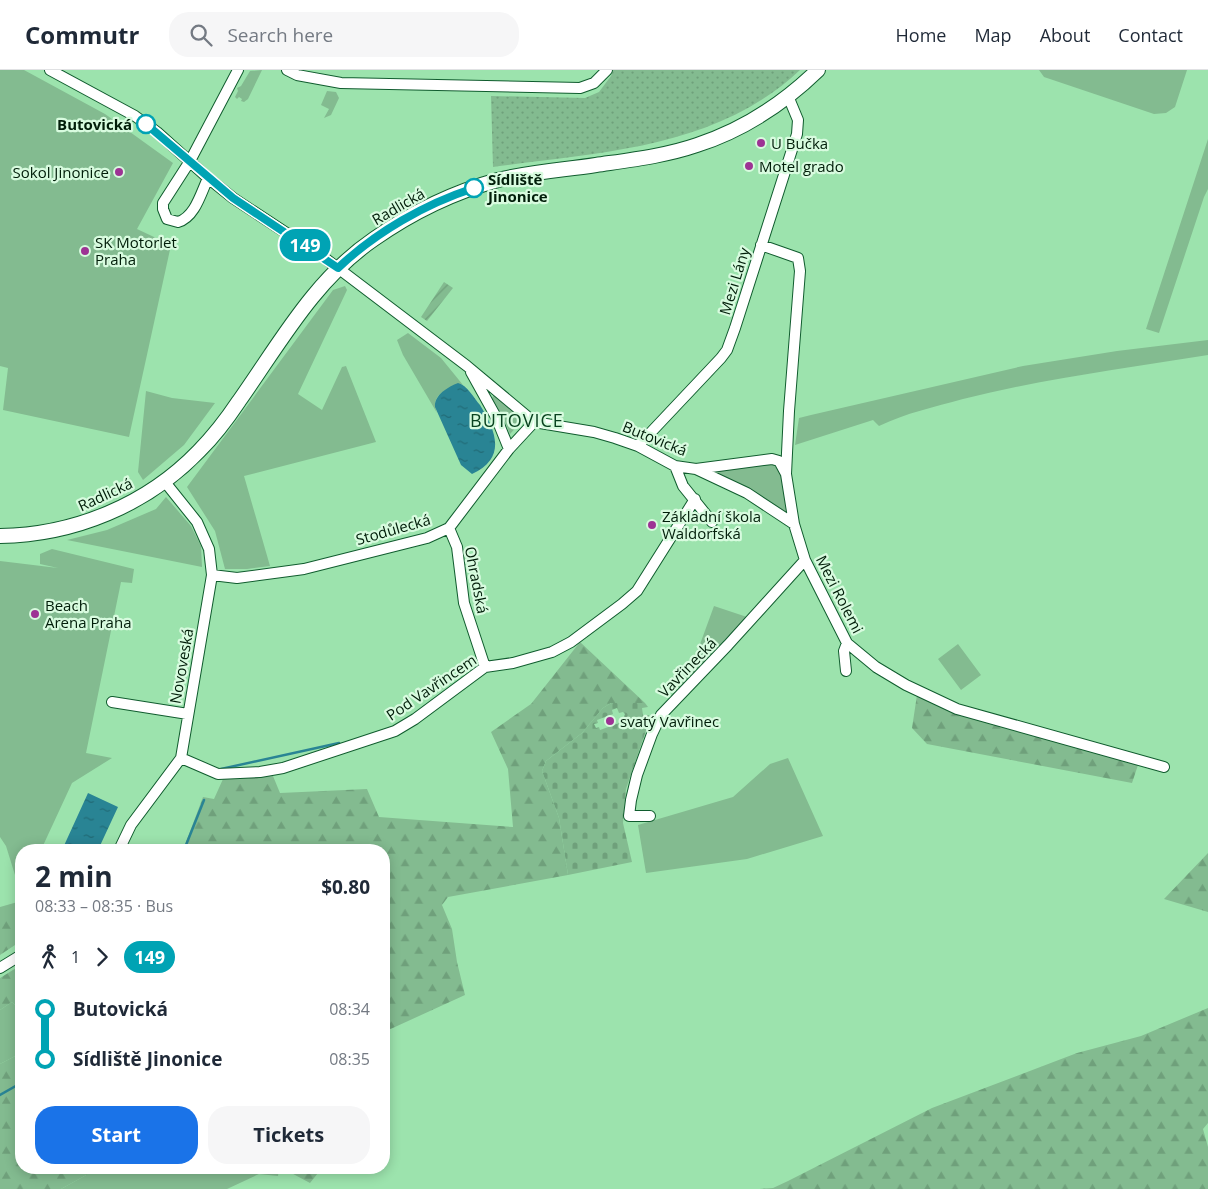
<!DOCTYPE html>
<meta charset="utf-8">
<style>
:root{--surface:#fff;--page:#f6f6f7;--text:#1f2937;--muted:#747a83;--line:#e0e1e3;--accent:#1a73e8}
body{margin:0;font-family:"Open Sans",sans-serif;background:var(--page);color:var(--text);height:100vh;display:flex;flex-direction:column;font-size:19px;white-space:nowrap}
*{box-sizing:border-box;margin:0}
p{font-size:16px;color:var(--muted)}
.icon{flex:none;width:28px;height:28px;fill:none;stroke:currentColor;stroke-width:2;stroke-linecap:round;stroke-linejoin:round}
.map{position:relative;flex:1;overflow:hidden}
.panel{position:absolute;left:15px;top:774px;width:375px;height:330px;display:flex;flex-direction:column;background:var(--surface);border-radius:20px;box-shadow:0 2px 12px #0003}
.panel>*{flex:none}
.badge{padding:0 10px;border-radius:16px;font-size:18px;line-height:32px}
.map>.badge{position:absolute;translate:-50% -50%;box-shadow:0 0 0 2px #fff}
.legs{display:flex;align-items:center;gap:8px;height:55px;padding:0 20px;font-size:16px}
.legs p{margin-inline-start:auto}
.headline{display:flex;align-items:center;justify-content:space-between;height:85px;padding:0 20px}
h1{font-size:28px;font-weight:700;line-height:38px}
.primary-button{display:flex;gap:10px;margin-top:auto;padding:10px 20px}
.primary-button a{flex:1;height:58px;border-radius:20px;background:var(--accent);color:#fff;font-size:20px;font-weight:700;line-height:58px;text-align:center}
.primary-button a+a{background:var(--page);color:var(--text)}
ul{padding:0 20px;list-style:none}
li{display:flex;align-items:center;gap:18px;height:50px;font-size:19px}
li i{display:grid;place-items:center;width:8px;height:100%;margin:0 6px;background:currentColor}
li i::after{content:'';width:12px;height:12px;margin:-6px;border:4px solid;border-radius:50%;background:var(--surface)}
li p{margin-inline-start:auto}
li:first-child i{background:linear-gradient(#0000 50%,currentColor 0)}
li:last-child i{background:linear-gradient(currentColor 50%,#0000 0)}
header{display:flex;align-items:center;gap:30px;box-sizing:border-box;height:70px;padding:0 25px;background:var(--surface);border-bottom:1px solid var(--line)}
header strong{font-size:24px}
nav{display:flex;gap:28px;margin-inline-start:auto;font-size:18px}
.search{width:350px;height:45px;background:var(--page);display:flex;align-items:center;gap:12px;box-sizing:border-box;padding:0 18px;border-radius:20px;color:var(--muted);font-size:19px}
.map>svg:first-child{display:block}
.grass{fill:#83bb90}
.forest{fill:url(#forest-firs)}
.cemetery{fill:url(#cemetery-stones);fill-rule:evenodd}
.park{fill:url(#park-dots)}
.garden{fill:url(#garden-furrows)}
.water{fill:url(#water-ripples)}
.lines{fill:none;stroke-linecap:round;stroke-linejoin:round}
.stream{stroke:#298494;stroke-width:2.5}
.street-casing{stroke:#105c2e;stroke-width:12}
.secondary-casing{stroke:#105c2e;stroke-width:16}
.street{stroke:#fff;stroke-width:10}
.secondary{stroke:#fff;stroke-width:14}
.line-1-casing{stroke:#fff;stroke-width:11}
.line-1{stroke:#00a3b4;stroke-width:8}
.stop-1-dot{fill:#fff;stroke:#00a3b4;stroke-width:2.5}
.poi-dot{fill:#9d3394;stroke:#d8fbdf;stroke-width:2}
.labels{text-anchor:middle;dominant-baseline:central;stroke-width:4.5;stroke-linejoin:round;paint-order:stroke}
.stop-label{font-size:15px;font-weight:bold;fill:#011d09;stroke:#d8fbdf;text-anchor:end}
.poi-label{font-size:15px;fill:#011d09;stroke:#d8fbdf;text-anchor:start}
.street-label{font-size:15px;fill:#011d09;stroke:#d8fbdf}
.quarter-label{font-size:18px;letter-spacing:1px;fill:#09421f;stroke:#d8fbdf}
</style>
<header>
<strong>Commutr</strong>
<div class="search"><svg class="icon" aria-label="search" viewBox="0 0 24 24"><circle cx="10" cy="10" r="6"/><path d="M15 15l6 6"/></svg>Search here</div>
<nav><a>Home</a><a>Map</a><a>About</a><a>Contact</a></nav>
</header>
<div class="map">
<svg width="1208" height="1119" viewBox="0 0 1208 1119">
<defs>
<pattern id="forest-firs" width="22" height="20" patternUnits="userSpaceOnUse" patternTransform="scale(1.25)"><rect width="22" height="20" fill="#83bb90"/><path d="M5 1l3.5 6h-7zM16 11l3.5 6h-7z" fill="#6fa07b"/></pattern>
<pattern id="cemetery-stones" width="16" height="16" patternUnits="userSpaceOnUse" patternTransform="scale(1.25)"><rect width="16" height="16" fill="#83bb90"/><path d="M2 7V4a2 2 0 0 1 4 0v3zM10 15v-3a2 2 0 0 1 4 0v3z" fill="#6fa07b"/></pattern>
<pattern id="park-dots" width="8" height="8" patternUnits="userSpaceOnUse" patternTransform="scale(1.25)"><rect width="8" height="8" fill="#83bb90"/><path d="M2 2h.1M6 6h.1" fill="none" stroke="#6fa07b" stroke-width="1.8" stroke-linecap="round"/></pattern>
<pattern id="garden-furrows" width="10" height="10" patternUnits="userSpaceOnUse" patternTransform="scale(1.25)"><rect width="10" height="10" fill="#83bb90"/><path d="M-1 1l2-2M0 10L10 0M9 11l2-2" fill="none" stroke="#6fa07b"/></pattern>
<pattern id="water-ripples" width="26" height="14" patternUnits="userSpaceOnUse" patternTransform="scale(1.25)"><rect width="26" height="14" fill="#298494"/><path d="M2 4q2-2 4 0t4 0M15 11q2-2 4 0t4 0" fill="none" stroke="#216b77"/></pattern>
</defs>
<rect width="100%" height="100%" fill="#9ce3ad"/>
<path class="grass" d="M0,0H24L105,44L173,93L137,159L171,175L129,367L3,340L8,298L0,296Z
M262,0L248,29L244,32L241,31L242,29L239,27L237,29L235,27L238,21L237,18L241,16L250,1Z
M1039,0H1187L1175,37L1166,43L1154,44L1044,7Z
M327,21L336,22L339,28L331,45L324,48L329,39L321,35Z
M1208,69V119L1204,127L1159,263L1146,259Z
M345,216L347,220L298,324L322,340L342,297L346,296L376,372L244,406L270,496L247,499H225L215,461L187,417L333,220Z
M408,263L441,288L463,315L461,314C446,320 430,324 437,343L403,285L397,270Z
M1208,270V285C1126,298 1043,309 963,329C934,337 906,343 879,356L873,350L795,375L799,348L811,345L1023,296L1117,281Z
M146,321L172,328L215,333L184,375L143,410L138,402Z
M494,325L523,350L510,364L503,347L492,328Z
M770,393L775,396L782,403L790,446L703,401Z
M166,427L191,456L201,476L202,497L67,470L107,460L156,439Z
M52,479L134,499L132,513L121,512L86,683L112,688L72,713L41,780H21V808L15,805L6,776L0,767V491L58,498L40,494V484Z
M714,536L747,547L670,629L699,577Z
M958,574L981,605L961,620L938,589Z
M788,688L823,766L747,789L646,803L638,755L733,727L770,694Z
M12,932L21,941V983L0,994V940Z
M99,1098H279L278,1106L259,1104L227,1119H61Z"/>
<path class="forest" d="M580,572L645,633H611L603,638L582,663L546,691L542,701L559,748L568,805L448,827L442,835L452,859L457,892L465,925L384,962V780H183L203,727L214,729L223,709L273,706L280,723L367,719L379,747L513,757L508,699L491,662L531,634Z
M917,625L955,642L1138,695L1132,713L927,674L912,658Z
M1208,783V842L1164,829Z
M21,831V871L0,885V837Z
M21,895V941L12,932L0,940V908Z
M1208,938V1053L1203,1059L1208,1077V1119H759L773,1118L788,1111L932,1038L1077,983L1141,966Z
M21,983V1098H99L61,1119H0V994Z
M282,1098H322L310,1113Z"/>
<path class="cemetery" d="M611,633H645L648,637L642,638L643,645H649V652L626,719L623,753L632,792L568,805L559,748L542,701L546,691L582,663L603,638ZM617,638L619,643L623,642L625,644L622,652L600,660L599,657L596,658L594,654L598,653L597,650L613,644L612,640Z"/>
<path class="park" d="M613,0H800C716,79 601,82 493,97L491,26L585,28L599,22L611,6Z"/>
<path class="garden" d="M444,212L453,218L427,251L421,247Z"/>
<path class="water" d="M458,313C467,315 474,328 480,335C496,361 507,388 472,404L461,395L435,337C434,325 448,317 458,313Z
M88,723L118,737L98,780H62Z"/>
<g class="lines">
<path class="stream" d="M221,699L339,673
M184,780L204,730
M0,1025L21,1013"/>
<defs>
<path id="street" d="M50,0L135,46L157,62L208,108L233,128L326,189L467,296L534,352L594,362L615,368L638,376L675,396L696,399L772,389L779,391L786,404
M287,0L297,5L341,13L580,18L594,13L607,0
M208,108C201,123 195,147 178,152L167,149L163,139V133L190,91L238,0
M761,175L798,188L800,201L789,341L786,404L794,454L805,490L847,573L876,597L906,615L957,639L1164,697
M471,302L496,347L509,379
M638,376L721,288L727,280L735,258L797,64L798,50L788,26
M675,396L683,416L712,452
M696,399L747,423L794,454
M449,458L457,477L464,533L485,597
M212,505L237,508L304,499L427,468L449,458L509,379L534,352
M846,601L844,581L847,573
M112,632L188,644
M181,688L218,704L260,702L283,698L395,661L415,649L485,597L513,593L552,582L571,572L622,534L637,521L695,429
M650,746H629L631,730L637,705L652,664L661,645L728,575L805,490
M119,780L131,755L181,688L212,505L209,479L197,452L165,412
M0,898L21,885"/>
<path id="secondary" d="M0,466C74,465 147,435 199,381C214,366 227,349 239,331C280,273 314,210 374,169C411,143 454,122 498,110C530,102 563,100 596,95C630,90 665,86 697,75C743,60 784,33 818,0"/>
</defs>
<use href="#street" class="street-casing"/>
<use href="#secondary" class="secondary-casing"/>
<use href="#street" class="street"/>
<use href="#secondary" class="secondary"/>
</g>
<g class="lines">
<defs>
<path id="line-1" d="M146,54L233,128L338,198C376,162 425,134 474,118"/>
</defs>
<use href="#line-1" class="line-1-casing"/>
<use href="#line-1" class="line-1"/>
</g>
<g class="stop-1-dot">
<circle cx="146" cy="54" r="9"/>
<circle cx="474" cy="118" r="9"/>
</g>
<g class="poi-dot">
<circle cx="761" cy="73" r="5"/>
<circle cx="749" cy="96" r="5"/>
<circle cx="119" cy="102" r="5"/>
<circle cx="85" cy="181" r="5"/>
<circle cx="652" cy="455" r="5"/>
<circle cx="35" cy="544" r="5"/>
<circle cx="610" cy="651" r="5"/>
</g>
<g class="labels">
<g class="stop-label">
<text x="132" y="54">Butovická</text>
<text x="488" y="109" text-anchor="start">Sídliště<tspan x="488" dy="17">Jinonice</tspan></text>
</g>
<g class="poi-label">
<text x="771" y="73">U Bučka</text>
<text x="759" y="96">Motel grado</text>
<text x="109" y="102" text-anchor="end">Sokol Jinonice</text>
<text x="95" y="172">SK Motorlet<tspan x="95" dy="17">Praha</tspan></text>
<text x="662" y="446">Základní škola<tspan x="662" dy="17">Waldorfská</tspan></text>
<text x="45" y="535">Beach<tspan x="45" dy="17">Arena Praha</tspan></text>
<text x="620" y="651">svatý Vavřinec</text>
</g>
<g class="street-label">
<text transform="translate(398 136) rotate(-30)">Radlická</text>
<text transform="translate(734 211) rotate(-73)">Mezi Lány</text>
<text transform="translate(655 368) rotate(22)">Butovická</text>
<text transform="translate(105 424) rotate(-25)">Radlická</text>
<text transform="translate(393 459) rotate(-16)">Stodůlecká</text>
<text transform="translate(477 510) rotate(79)">Ohradská</text>
<text transform="translate(840 524) rotate(63)">Mezi Rolemi</text>
<text transform="translate(181 596) rotate(-80)">Novoveská</text>
<text transform="translate(687 597) rotate(-46)">Vavřinecká</text>
<text transform="translate(431 617) rotate(-34)">Pod Vavřincem</text>
</g>
<g class="quarter-label">
<text x="517" y="350">BUTOVICE</text>
</g>
</g>
</svg>
<b class="badge" style="left:305px;top:175px;background:#00a3b4;color:#fff">149</b>
<section class="panel">
<div class="headline"><div><h1>2 min</h1><p>08:33 – 08:35 · Bus</p></div><b>$0.80</b></div>
<div class="legs"><svg class="icon" aria-label="walk" viewBox="0 0 24 24"><circle cx="13" cy="4" r="2"/><path d="M13 8l-2 6 4 7M11 14l-3 7M7 12l3-4h3l4 4"/></svg>1<svg class="icon" aria-label="forward" viewBox="0 0 24 24"><path d="M9 5l7 7-7 7"/></svg><b class="badge" style="background:#00a3b4;color:#fff">149</b></div>
<ul>
<li><i style="color:#00a3b4"></i><b>Butovická</b><p>08:34</p></li>
<li><i style="color:#00a3b4"></i><b>Sídliště Jinonice</b><p>08:35</p></li>
</ul>
<div class="primary-button"><a>Start</a><a>Tickets</a></div>
</section>
</div>
